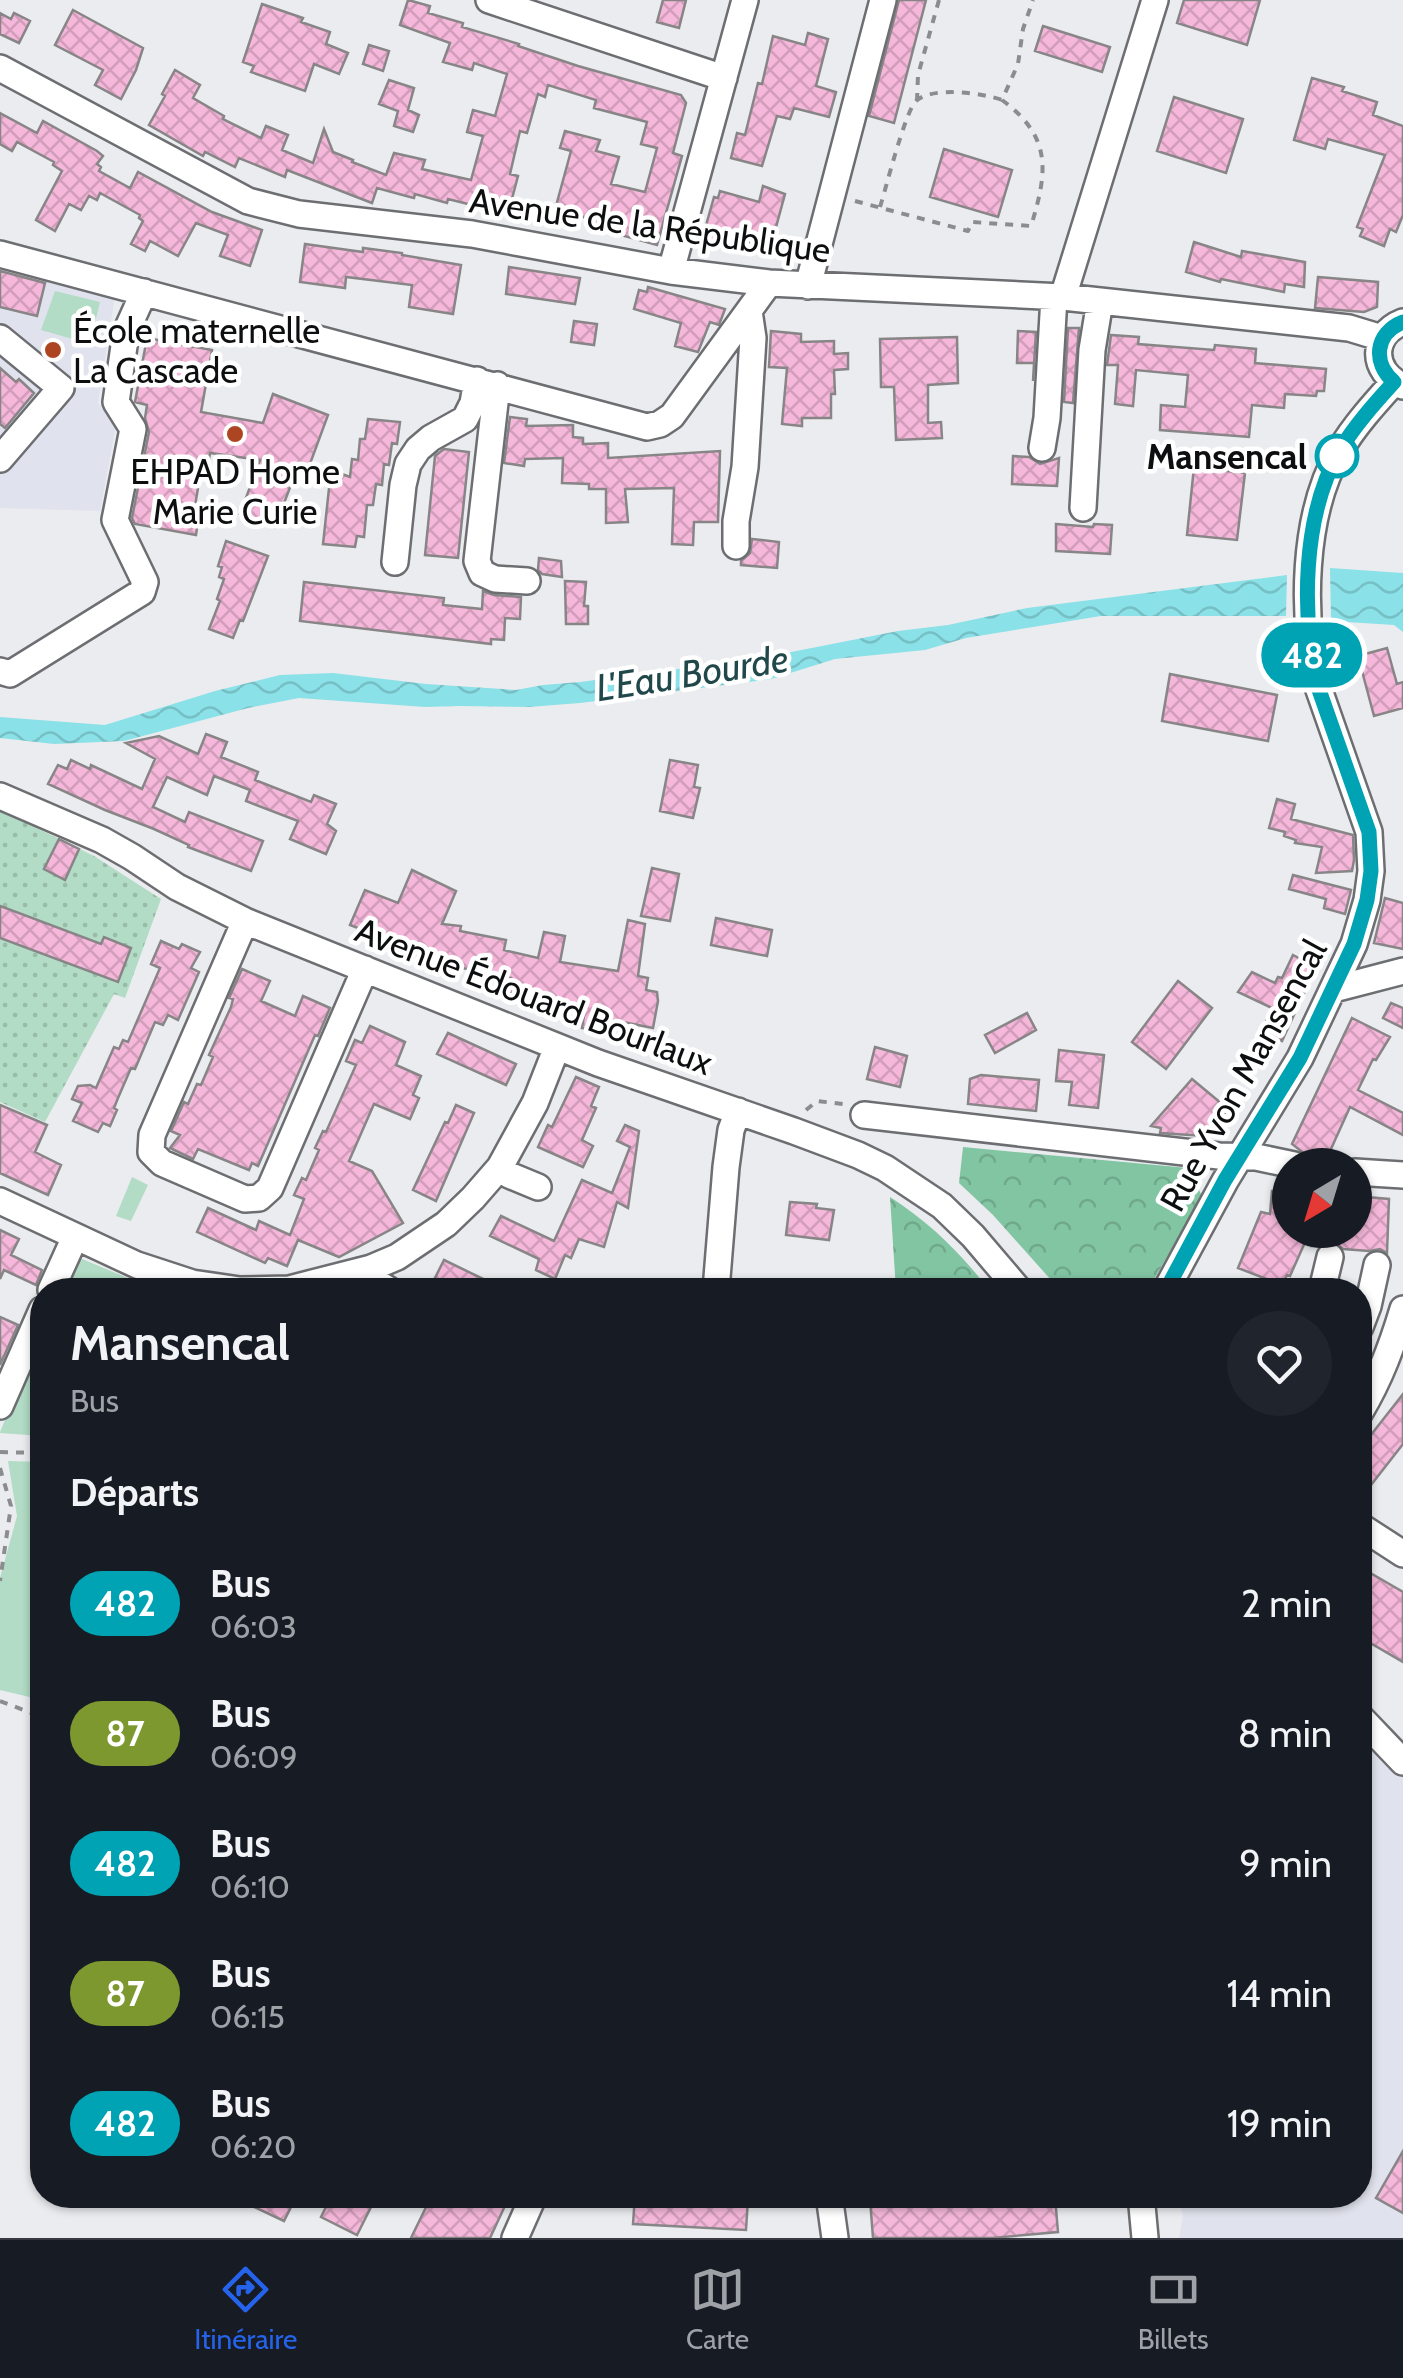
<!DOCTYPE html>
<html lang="fr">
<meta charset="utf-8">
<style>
:root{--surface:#171b24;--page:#20242c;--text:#f1f3f6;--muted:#9ea1a6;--line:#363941;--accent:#2563eb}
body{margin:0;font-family:Cabin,sans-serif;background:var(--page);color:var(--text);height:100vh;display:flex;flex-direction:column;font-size:38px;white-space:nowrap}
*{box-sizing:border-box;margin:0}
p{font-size:32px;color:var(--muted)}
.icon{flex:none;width:55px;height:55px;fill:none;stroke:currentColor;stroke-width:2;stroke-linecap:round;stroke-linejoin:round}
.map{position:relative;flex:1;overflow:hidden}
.sheet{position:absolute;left:30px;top:1278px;width:1342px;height:930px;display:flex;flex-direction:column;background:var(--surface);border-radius:40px;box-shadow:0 2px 8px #0004}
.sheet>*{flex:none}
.badge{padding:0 20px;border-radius:32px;font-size:35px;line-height:65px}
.needle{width:65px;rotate:218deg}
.controls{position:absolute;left:1272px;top:1148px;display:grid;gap:20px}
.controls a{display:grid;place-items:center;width:100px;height:100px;border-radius:50%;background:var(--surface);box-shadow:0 2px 8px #0004;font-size:50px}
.map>.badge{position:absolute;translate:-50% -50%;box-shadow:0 0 0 5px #fff}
h2{padding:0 40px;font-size:38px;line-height:90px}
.round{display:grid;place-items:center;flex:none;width:105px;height:105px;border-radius:52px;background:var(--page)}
.head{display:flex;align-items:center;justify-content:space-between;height:170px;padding:0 40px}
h1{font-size:48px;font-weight:700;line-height:75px}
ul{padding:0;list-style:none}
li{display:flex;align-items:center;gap:30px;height:130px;padding:0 40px}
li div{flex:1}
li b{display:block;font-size:38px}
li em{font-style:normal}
li .badge{min-width:110px;font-weight:700;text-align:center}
.tabs{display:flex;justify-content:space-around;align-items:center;height:140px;border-top:2px solid var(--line);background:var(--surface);font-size:28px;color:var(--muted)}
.tabs a{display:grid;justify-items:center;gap:5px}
.tabs .on{color:var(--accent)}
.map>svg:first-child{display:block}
.built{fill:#e0e2ed}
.green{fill:#b2dcc5}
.forest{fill:url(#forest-crowns)}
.garden{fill:url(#garden-dots)}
.water{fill:url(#water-waves)}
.building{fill:url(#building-cross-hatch);stroke:#888587;stroke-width:2.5}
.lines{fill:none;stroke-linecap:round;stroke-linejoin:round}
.minor-casing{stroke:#6d6e71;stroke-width:30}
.path{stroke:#8b8c8e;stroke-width:4;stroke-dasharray:8 8;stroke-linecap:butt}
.minor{stroke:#fff;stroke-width:25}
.line-casing{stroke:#fff;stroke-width:22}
.line{stroke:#00a3b4;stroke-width:15}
.poi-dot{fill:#ad4523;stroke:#fff;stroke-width:4}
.stop-dot{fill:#fff;stroke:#00a3b4;stroke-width:5}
.labels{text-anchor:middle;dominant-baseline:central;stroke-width:9;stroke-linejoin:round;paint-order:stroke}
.street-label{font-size:35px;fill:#0d0e0f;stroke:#fff}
.poi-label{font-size:35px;fill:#0d0e0f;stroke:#fff;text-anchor:start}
.stop-label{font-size:35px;font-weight:bold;fill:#0d0e0f;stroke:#fff;text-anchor:end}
.water-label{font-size:38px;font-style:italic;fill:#20484b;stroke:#fff}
</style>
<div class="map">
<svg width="1403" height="2238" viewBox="0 0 1403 2238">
<defs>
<pattern id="forest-crowns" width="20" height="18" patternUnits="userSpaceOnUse" patternTransform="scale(2.5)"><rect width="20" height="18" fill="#82c5a3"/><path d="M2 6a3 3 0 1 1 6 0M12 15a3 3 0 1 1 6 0" fill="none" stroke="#6fa88b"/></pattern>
<pattern id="garden-dots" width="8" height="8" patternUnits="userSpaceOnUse" patternTransform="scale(2.5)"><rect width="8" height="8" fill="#b2dcc5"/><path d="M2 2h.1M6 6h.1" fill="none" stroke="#98bca8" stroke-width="1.8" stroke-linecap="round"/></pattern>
<pattern id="water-waves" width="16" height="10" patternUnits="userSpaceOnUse" patternTransform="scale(2.5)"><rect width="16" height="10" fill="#8ae1e7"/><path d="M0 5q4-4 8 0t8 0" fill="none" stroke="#76c0c5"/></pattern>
<pattern id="building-cross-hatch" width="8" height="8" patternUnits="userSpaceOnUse" patternTransform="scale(2.5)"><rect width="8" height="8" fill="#f6b8da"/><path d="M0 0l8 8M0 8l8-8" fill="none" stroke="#d29dba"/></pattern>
</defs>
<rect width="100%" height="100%" fill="#ebecef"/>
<path class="built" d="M0,268L115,296L98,403L116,425L100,511L0,508Z
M1360,1715L1403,1760V2238H1179L1183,2215L1178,2195H1360Z"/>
<path class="green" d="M55,291L100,302L90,344L41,330Z
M132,1177L148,1185L131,1221L116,1216Z
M75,1256L130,1279L128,1290H60Z
M42,1332V1436L0,1433V1432Z
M8,1461L42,1462V1700L0,1690V1578L17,1516Z"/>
<path class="forest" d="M963,1147L1188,1168L1202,1196L1148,1290H1060L993,1215L959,1183Z
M890,1197C929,1222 961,1253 989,1290H896Z"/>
<path class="garden" d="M0,810L94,856L161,899L125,998L114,994L45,1122L0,1102Z"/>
<path class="water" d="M1330,568L1403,573V632L1394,625L1331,621Z
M1287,575L1286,616H1101L966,638L925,650L835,659L771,679L580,703L529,707L460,706L425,707L299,698L248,708L124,741L54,744L0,738V717L105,725L215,691L280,675L333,673L426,684L516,690L543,685L580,682L761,658L898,631L948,625L1027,608Z"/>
<path class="building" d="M408,0L430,6L428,13L463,23L462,27L519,44L518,46L578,66L681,95L686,103L673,153L682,156L657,245L588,226L590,219L562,211V208L556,206L571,151L560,148L565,131L600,140L596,151L619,157L611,184L645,192L657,148L641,144L647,122L594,108L596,100L548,85L545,97L538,94L527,133L520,131L510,174L518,176L508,214L448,199L447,203L415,194L414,198L410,197L377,188L372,203L287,170L285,177L239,158L235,167L205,152L203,156L149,125L165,96L162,94L175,70L200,85L193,98L224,116L223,119L261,138L266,126L288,135L282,150L313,163L324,129L333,152L353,160L352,162L386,175L394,153L425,160L422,169L471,180L483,136L467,132L473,110L495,116L507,74L474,63L472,70L443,62L450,43L400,25Z
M663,0H686L679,28L657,22Z
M899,0H926L894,123L869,116Z
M1184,0H1260L1247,45L1177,23Z
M262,4L303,18L301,22L330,32L326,44L348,53L339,74L314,64L305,91L251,72L254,66L243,62Z
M73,10L143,48L136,70L121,99L95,85L103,70L55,45Z
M0,13L11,19L14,13L30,21L19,43L0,34Z
M1043,26L1110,47L1102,72L1035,51Z
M808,33L828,39L816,86L836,92L829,117L794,108L790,119L777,116L762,166L731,158L737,133L745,135L758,83L762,84L773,36L805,45Z
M369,45L389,51L383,71L363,64Z
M1312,78L1344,87L1342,91L1377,102L1373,115L1403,126V215L1396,232L1390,229L1384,246L1360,236L1363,229L1357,227L1385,155L1328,139L1325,149L1294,140Z
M389,80L414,88L408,110L419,115L413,132L394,126L398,111L379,104Z
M1174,97L1243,119L1226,173L1157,151Z
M0,113L37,133L43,121L97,151L103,156L97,164L101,167L99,171L130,188L138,172L212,212L262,230L250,266L220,256L228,235L196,223L178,256L150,241L145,251L131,244L143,221L139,218L140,215L100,193L97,200L89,196L81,210L69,204L55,231L36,220L62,171L53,165L54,162L17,142L12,151L0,144Z
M944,149L1012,170L998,217L930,197Z
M763,186L785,194L773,238L768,236L766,246L732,238L729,250L708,244L712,231L705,229L714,197L718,198L720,191L759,202Z
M1194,242L1241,257L1242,251L1305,262L1304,287L1285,284L1284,292L1221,279L1220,282L1186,272Z
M305,244L363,252V248L402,253V255L461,265L453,314L409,307L412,285L346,277L345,288L300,282Z
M509,267L580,278L575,304L506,294Z
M0,271L45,283L37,316L0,307Z
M1318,277L1378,282L1377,307L1364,312L1315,308Z
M648,287L725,309L719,325L710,322L698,352L675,346L681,323L634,309L639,290L647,292Z
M574,321L597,324L594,345L571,342Z
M1068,328H1079L1073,403L1064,402Z
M771,331L801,334V342L834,341V354L848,353V369L834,370L835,394H831V418H802V426L782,424L787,368L769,367Z
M1018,331L1036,332L1033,381L1034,363H1017Z
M1111,335L1139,337L1138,344L1214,350L1215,345L1256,349L1255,363L1326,369L1324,391H1317L1316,396L1285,394L1284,408L1252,405L1249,437L1160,430L1161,405L1185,407L1188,375L1136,370L1133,406L1115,404L1118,365H1107Z
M957,337L958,383L928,385V423L941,422L942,438L896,440L894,387H881L880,339Z
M147,338L212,350L201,412L263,423L273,394L328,415L307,472L297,469L275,527L240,514L260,460L210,453L207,471L201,470L195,506L200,507L196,535L135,524L132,518L149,432L145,418L147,405L135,402Z
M0,368L16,382L19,379L34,393L5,428L0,424Z
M510,417L527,419L526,426L573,425V437L583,438V444L608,443V458L720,451L718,522H694L693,545L672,544L674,488L625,489L628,522L606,523V489H589V484L562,483L563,458L525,459L524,466L504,463Z
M368,419L400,422L397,444L392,443L389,465L384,464L382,485L376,484L373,505H367L364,537L357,536L355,547L323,544L331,470L350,477L352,459L358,460L360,439H365Z
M444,449L469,452L458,558L425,555L435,456Z
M1013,456L1029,457L1040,464L1059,458L1057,486L1012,484Z
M1194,467L1245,473L1237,540L1187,535Z
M1056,524L1093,527L1094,524L1112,525L1110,554L1056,551Z
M752,539L779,542L777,568L741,565V561L750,553Z
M226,541L268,556L243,621L240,620L233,638L209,629L220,601L217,599L224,579L219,577L222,567L218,566Z
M539,558L561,561L562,577L542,574L538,570Z
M565,581L586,582L584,606H588V624H566Z
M304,582L444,598L443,605L482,609L483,591L494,595L521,597L520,619L505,618L504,640L491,639V644L300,621Z
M1387,648L1397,684L1403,682V708L1374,716L1358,656Z
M1170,674L1277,695L1268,741L1162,721Z
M206,734L227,742L221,757L258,772L255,780L311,802L314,795L336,804L327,824L336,831L326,854L290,839L298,821L246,801L250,790L214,776L207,795L167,777L153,807L185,822L189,812L263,841L251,871L188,847L189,845L154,829L105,810L48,784L58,765L67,769L71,760L90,769L91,765L142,789L155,759L126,743L159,736L198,754Z
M670,760L698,765L694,787L700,788L693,818L660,811Z
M1277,799L1295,804L1291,819L1353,835L1354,860L1352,871L1316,873L1322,847L1295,843L1296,840L1284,836L1285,832L1269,828Z
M59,839L79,849L65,880L44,869Z
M652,868L679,874L670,921L641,916Z
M412,870L456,891L442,924L461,926L460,931L506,940L504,950L538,958L544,932L565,936L560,962L618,971L628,920L645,924L638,976L648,978L646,990L657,992L658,1001L653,1028L608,1019L606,1033L582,1028L585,1010L508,992L511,978L428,961L356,932L358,928L350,925L365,890L398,903Z
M1293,875L1351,890L1345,914L1324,908L1326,899L1289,889Z
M1385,898L1403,903V949L1374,943Z
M0,906L101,944L104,937L131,948L118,982L0,938Z
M716,918L772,930L767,956L711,945Z
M161,941L179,949L182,944L200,952L191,968L199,972L178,1020L168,1015L163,1025L155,1022L135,1069L131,1068L118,1098L114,1108L117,1110L110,1126L103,1123L98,1132L73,1121L82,1103L72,1099L78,1086L90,1085L96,1088L114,1047L119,1049L123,1040L128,1042L160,968L151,964Z
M1293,955L1316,967L1282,1041L1262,1031L1272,1008L1238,992L1252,972L1275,983L1278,977L1282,978Z
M242,969L270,981L261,1001L295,1016L303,996L330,1008L318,1036L315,1035L258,1166L252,1163L249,1170L198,1149L193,1159L170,1148L180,1135L171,1131L184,1102L188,1104L197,1084L201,1085L213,1057L209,1055L231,1007L233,999L229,998Z
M1178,981L1212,1008L1166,1069L1132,1042Z
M1391,1003L1403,1008V1028L1383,1018Z
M1027,1013L1036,1030L995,1053L985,1035Z
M1352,1018L1390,1037L1376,1060L1373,1059L1358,1090L1403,1113V1135L1350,1107L1326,1160L1314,1161L1292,1144Z
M370,1026L405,1042L396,1065L421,1076L413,1095L419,1098L410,1119L374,1104L349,1161L372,1171L403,1223L339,1257L298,1240L287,1266L268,1258L265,1263L197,1232L208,1208L256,1230L259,1221L290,1235L304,1199L294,1195L302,1178L306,1180L319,1150L315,1148L323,1131L326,1132L356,1065L346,1061L355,1040L362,1043Z
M448,1033L516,1064L506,1085L437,1054Z
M875,1047L907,1056L900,1087L867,1079Z
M1059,1050L1104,1055L1098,1108L1069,1105L1072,1082L1056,1081Z
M981,1075L1039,1080L1036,1111L968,1104L970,1079Z
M576,1077L599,1087L591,1106L596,1108L582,1140L593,1146L583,1167L538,1147L548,1125L552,1127Z
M1192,1079L1228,1109L1205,1136L1160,1133L1161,1128L1151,1126Z
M0,1105L47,1125L35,1152L61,1165L48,1195L0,1173Z
M456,1105L474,1113L436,1201L413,1190L445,1122L448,1123Z
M625,1125L639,1131L628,1208L617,1202L604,1247L579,1239L571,1258L565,1255L555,1279L536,1270L539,1259L490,1236L501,1216L554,1241L582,1180L612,1193L630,1147L617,1141Z
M1272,1191L1290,1192V1232L1306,1240L1290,1276L1287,1275L1282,1285L1238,1268L1261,1212L1270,1214Z
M1355,1196L1389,1199L1387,1253L1380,1249L1369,1251L1343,1249L1333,1241L1325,1242L1318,1246H1312L1321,1230H1355Z
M790,1202L817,1204L816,1208L834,1210L829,1240L786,1235Z
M0,1230L19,1239L11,1255L42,1270L36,1285L4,1270L0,1279Z
M444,1260L506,1290H451L433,1282Z
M0,1317L18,1325L0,1365Z
M1403,1394V1444L1360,1499V1449Z
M1360,1567L1403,1592V1662L1360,1637Z
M1403,2151V2213L1376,2198Z
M229,2195H297L284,2221Z
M332,2195H377L357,2235L321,2217Z
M432,2195H510L490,2238H411Z
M635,2195L748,2199L746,2230L633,2224Z
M921,2195H940L941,2198L993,2195L994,2203L1055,2197L1058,2232L992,2238H873L870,2199Z"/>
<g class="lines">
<defs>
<path id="minor" d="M489,0L724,78
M0,68L248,201L299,214L472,234L671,271L769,283L1063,297L1349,328L1382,338
M0,254L647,427L660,424L672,416L769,283
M671,271L745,0
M808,286L883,0
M1063,297L1155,0
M1403,322C1370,335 1371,372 1403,386
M0,338L61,388L0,459
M497,385L477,561L482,573L495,579L527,581
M1042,448L1047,418L1054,297
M1083,508L1092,350L1100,301
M736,546V521L745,467L753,338L749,311
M395,562L403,485L408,464L418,449L431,438L465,419L473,403L477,380
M0,671L10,674L142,592L145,582L115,520L133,429L116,402L126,332L144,292
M0,796L102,840L132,857L177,887L245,921L598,1063L794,1131L858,1155L885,1168L942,1206L973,1236L1019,1290
M245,921L152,1135L151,1152L162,1163L245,1199L259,1198L270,1188L365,969
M1334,989L1403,971
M864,1115L1219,1156L1256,1157L1294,1165
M500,1167L509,1175L538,1187
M1355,1172L1403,1175
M0,1201L137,1265L192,1283L240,1290L289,1289L371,1268L397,1257L446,1224L473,1198L500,1167L535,1103L557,1047
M371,1268L376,1282L389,1290
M51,1290L75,1237
M716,1290L726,1167L731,1130L738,1111
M1166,1290L1225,1181L1300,1058L1354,944L1367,900L1371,871L1369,832L1318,687C1301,615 1302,515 1340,450C1355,425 1375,403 1394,382
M1322,1290L1330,1257
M1360,1327L1368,1306L1377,1265
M0,1406L42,1310
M1360,1412C1380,1379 1392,1346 1403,1309
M1360,1526L1403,1554
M1360,1717L1403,1762
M829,2195L835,2238
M1141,2195L1145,2238
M515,2238L534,2195"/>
</defs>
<use href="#minor" class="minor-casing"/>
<path class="path" d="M917,101L918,75L939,0
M855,201L968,231L972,222L1031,226C1048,171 1052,137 1002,100L1018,64L1023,29L1033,0
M880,207C886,188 905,112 916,101C932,86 983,93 1002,100
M806,1110L817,1101L843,1104
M0,1452L42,1453
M0,1468L11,1506L0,1581
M1360,1686L1369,1696
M0,1701L42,1717"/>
<use href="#minor" class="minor"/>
</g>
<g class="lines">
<defs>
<path id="line" d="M1166,1290L1225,1180L1300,1058L1354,944L1367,900L1371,871L1369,832L1318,687C1301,614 1302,516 1340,450C1355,425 1375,403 1394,382C1372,363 1375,333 1403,322"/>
</defs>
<use href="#line" class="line-casing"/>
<use href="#line" class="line"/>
</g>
<g class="poi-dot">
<circle cx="53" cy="350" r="10"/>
<circle cx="235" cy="434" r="10"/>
</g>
<circle class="stop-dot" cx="1337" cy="456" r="20"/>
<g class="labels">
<g class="street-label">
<text transform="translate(650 225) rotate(8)">Avenue de la République</text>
<text transform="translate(534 996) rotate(21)">Avenue Édouard Bourlaux</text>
<text transform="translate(1243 1075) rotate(-61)">Rue Yvon Mansencal</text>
</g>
<g class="poi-label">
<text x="73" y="330">École maternelle<tspan x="73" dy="40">La Cascade</tspan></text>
<text x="235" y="471" text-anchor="middle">EHPAD Home<tspan x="235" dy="40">Marie Curie</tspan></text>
</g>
<g class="stop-label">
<text x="1307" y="456">Mansencal</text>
</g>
<g class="water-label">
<text transform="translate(692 673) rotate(-9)">L'Eau Bourde</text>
</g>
</g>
</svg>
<div class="controls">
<a><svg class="needle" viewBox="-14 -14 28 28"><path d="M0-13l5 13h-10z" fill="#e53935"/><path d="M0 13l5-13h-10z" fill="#9ea1a6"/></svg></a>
</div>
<b class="badge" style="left:1312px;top:655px;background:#00a3b4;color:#fff">482</b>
<section class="sheet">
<div class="head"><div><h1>Mansencal</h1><p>Bus</p></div><a class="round"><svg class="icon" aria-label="heart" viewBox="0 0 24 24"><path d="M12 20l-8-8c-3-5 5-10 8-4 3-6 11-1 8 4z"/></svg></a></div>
<h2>Départs</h2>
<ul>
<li><span class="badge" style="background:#00a3b4;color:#fff">482</span><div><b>Bus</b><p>06:03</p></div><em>2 min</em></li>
<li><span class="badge" style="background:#7c982e;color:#fff">87</span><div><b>Bus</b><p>06:09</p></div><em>8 min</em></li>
<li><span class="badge" style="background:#00a3b4;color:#fff">482</span><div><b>Bus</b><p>06:10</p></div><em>9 min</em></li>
<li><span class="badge" style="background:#7c982e;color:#fff">87</span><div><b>Bus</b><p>06:15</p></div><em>14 min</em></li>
<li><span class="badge" style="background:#00a3b4;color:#fff">482</span><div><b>Bus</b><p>06:20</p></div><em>19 min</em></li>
</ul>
</section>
</div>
<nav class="tabs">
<a class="on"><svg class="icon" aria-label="directions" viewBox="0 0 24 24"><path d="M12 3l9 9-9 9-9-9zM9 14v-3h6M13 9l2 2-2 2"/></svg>Itinéraire</a>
<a><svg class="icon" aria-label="map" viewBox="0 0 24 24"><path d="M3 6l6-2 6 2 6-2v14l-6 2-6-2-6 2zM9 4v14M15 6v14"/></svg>Carte</a>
<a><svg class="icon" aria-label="tickets" viewBox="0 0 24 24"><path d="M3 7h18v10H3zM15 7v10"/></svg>Billets</a>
</nav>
